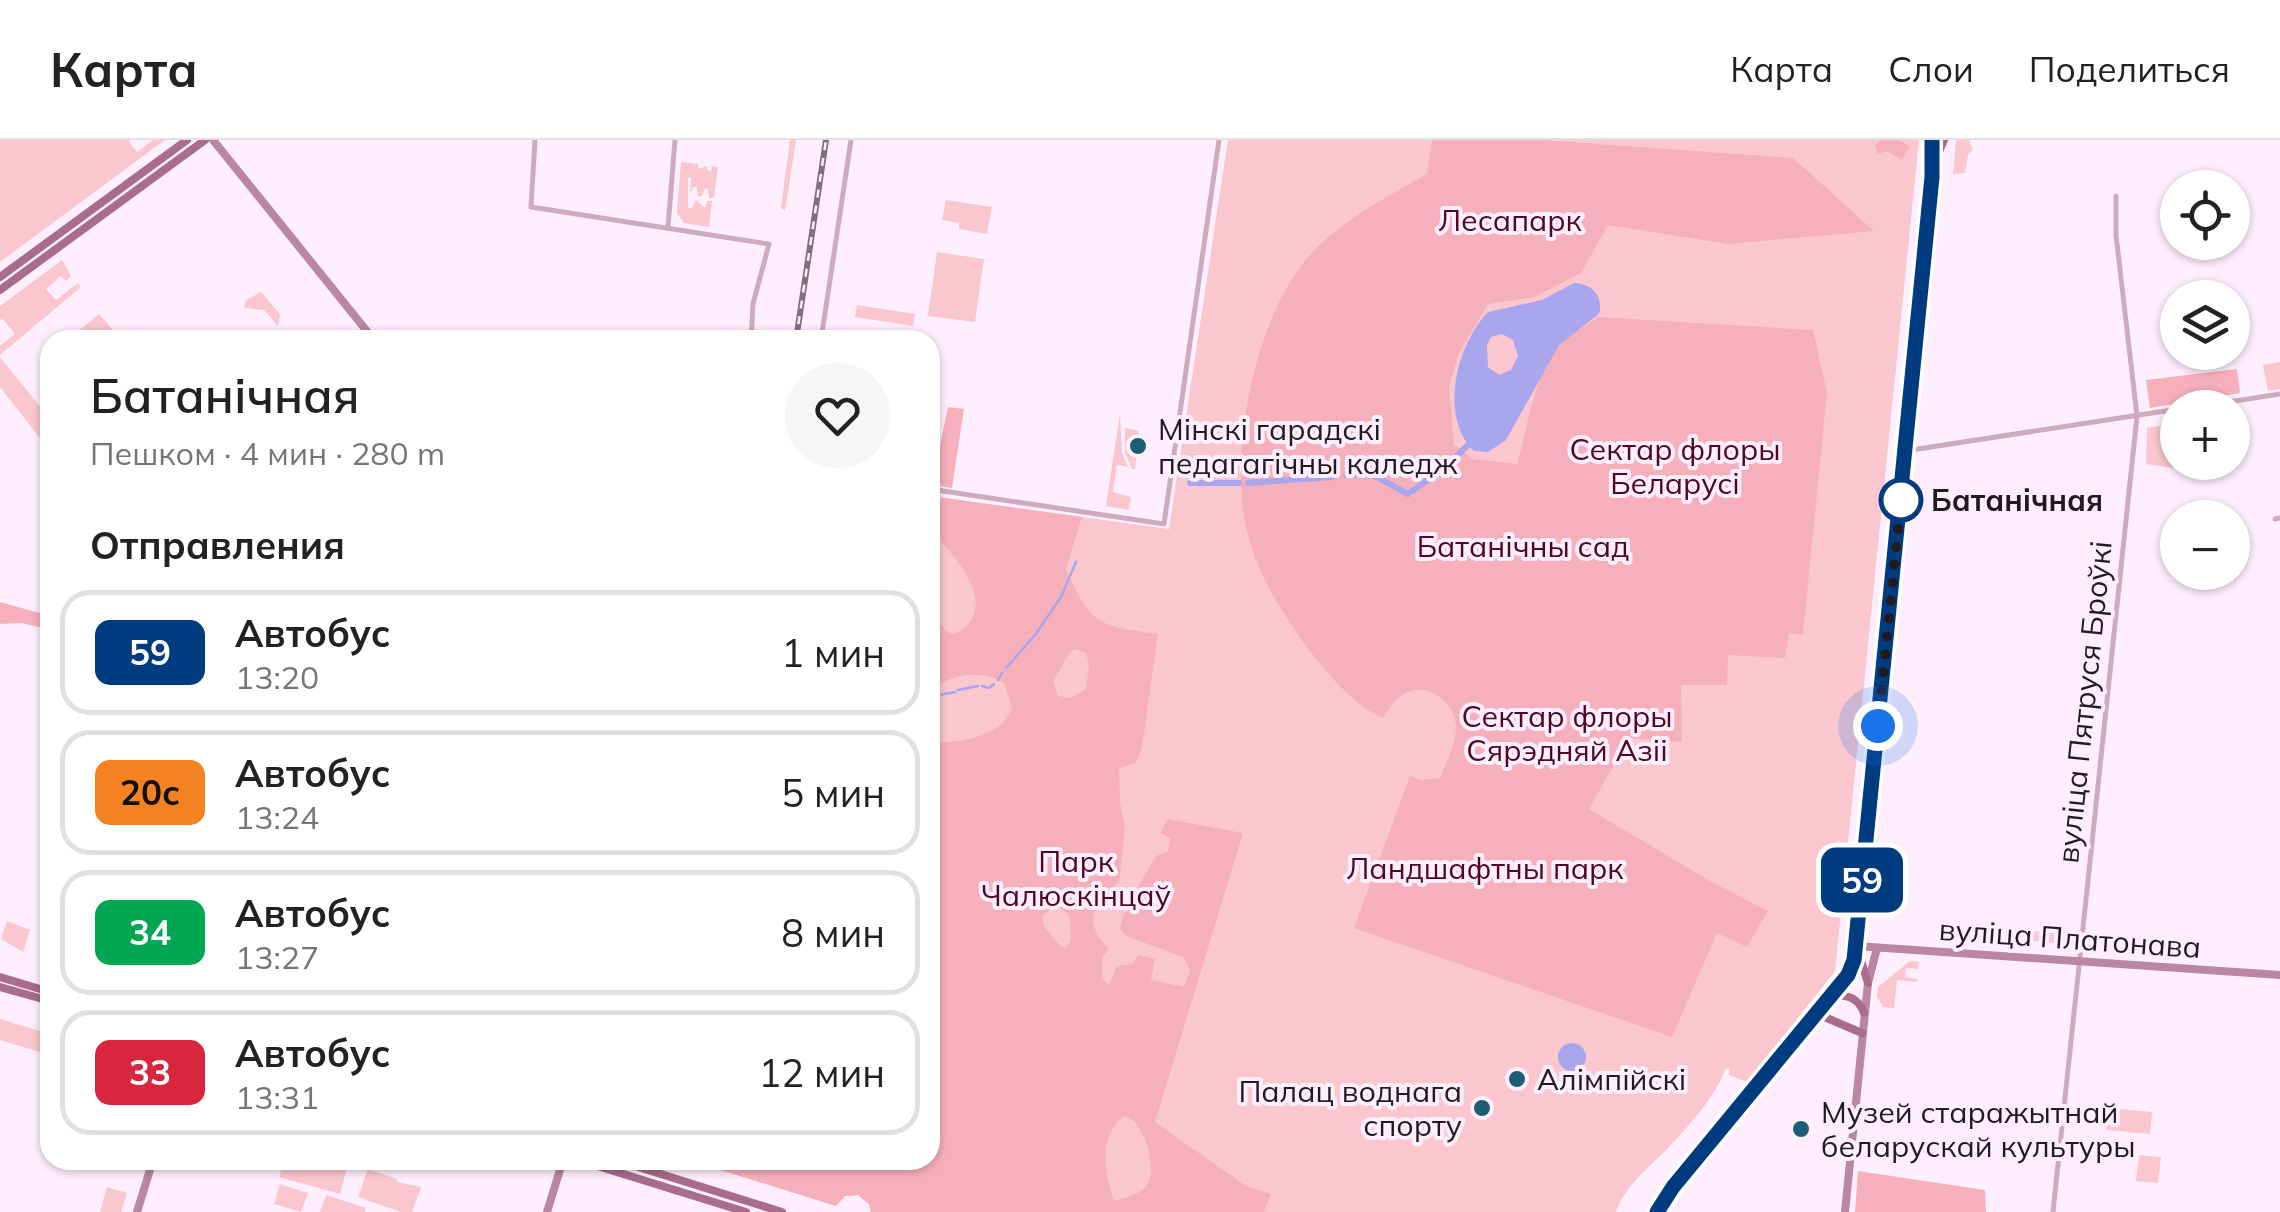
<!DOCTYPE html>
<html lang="ru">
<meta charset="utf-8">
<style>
:root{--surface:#fff;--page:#f6f6f6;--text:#222;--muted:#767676;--line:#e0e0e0}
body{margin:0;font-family:Mulish,sans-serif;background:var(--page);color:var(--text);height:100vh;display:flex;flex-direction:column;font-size:38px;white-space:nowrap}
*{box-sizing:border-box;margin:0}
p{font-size:32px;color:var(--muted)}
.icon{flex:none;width:55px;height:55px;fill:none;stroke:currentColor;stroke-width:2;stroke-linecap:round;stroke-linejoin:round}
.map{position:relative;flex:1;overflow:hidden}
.side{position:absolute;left:40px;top:190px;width:900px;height:840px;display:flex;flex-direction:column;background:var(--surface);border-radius:30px;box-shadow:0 2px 8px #0004}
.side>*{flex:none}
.badge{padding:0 20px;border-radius:15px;font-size:35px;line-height:65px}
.fabs{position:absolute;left:2160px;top:30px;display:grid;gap:20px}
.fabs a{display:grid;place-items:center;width:90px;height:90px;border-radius:50%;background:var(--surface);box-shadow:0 2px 8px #0004;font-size:50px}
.you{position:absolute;width:50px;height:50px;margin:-25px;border:8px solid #fff;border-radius:50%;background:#1a73e8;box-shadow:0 0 0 15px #1a73e833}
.map>.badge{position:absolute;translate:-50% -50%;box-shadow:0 0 0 5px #fff}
h2{padding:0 50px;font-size:38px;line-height:90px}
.round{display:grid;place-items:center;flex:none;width:105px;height:105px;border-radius:52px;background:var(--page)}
.head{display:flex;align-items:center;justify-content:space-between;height:170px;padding:0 50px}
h1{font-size:48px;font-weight:600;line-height:75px}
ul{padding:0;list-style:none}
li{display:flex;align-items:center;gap:30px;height:125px;margin:0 20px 15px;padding:0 30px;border:5px solid var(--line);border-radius:30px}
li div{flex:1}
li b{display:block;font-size:38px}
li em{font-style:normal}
li .badge{min-width:110px;font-weight:700;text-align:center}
header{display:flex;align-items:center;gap:60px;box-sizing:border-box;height:140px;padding:0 50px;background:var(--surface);border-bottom:2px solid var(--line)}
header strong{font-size:48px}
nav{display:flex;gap:55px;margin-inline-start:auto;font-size:35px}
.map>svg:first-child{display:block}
.green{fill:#fac7ce}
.forest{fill:#f6b0bb;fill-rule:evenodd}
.water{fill:#aaa6ee;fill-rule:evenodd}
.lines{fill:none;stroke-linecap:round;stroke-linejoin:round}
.stream{stroke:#aaa6ee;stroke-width:2.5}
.canal{stroke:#aaa6ee;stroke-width:6}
.street{stroke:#ceabbc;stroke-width:5}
.secondary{stroke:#b987a0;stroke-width:8}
.primary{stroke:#a96c8c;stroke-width:8}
.rail-casing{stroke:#7d727c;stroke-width:6}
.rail{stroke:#ffeefe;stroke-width:2.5;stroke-dasharray:8;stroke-linecap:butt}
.line-casing{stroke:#fff;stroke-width:22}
.line{stroke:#003b80;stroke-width:15}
.walk{stroke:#211b20;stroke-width:10;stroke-dasharray:0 18}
.poi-dot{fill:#1e5e74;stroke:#ffeefe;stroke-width:4}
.stop-dot{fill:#fff;stroke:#003b80;stroke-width:5}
.labels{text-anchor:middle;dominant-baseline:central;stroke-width:8;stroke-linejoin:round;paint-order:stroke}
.park-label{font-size:30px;fill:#510620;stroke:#ffeefe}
.poi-label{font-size:30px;fill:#211b20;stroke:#ffeefe;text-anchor:start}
.stop-label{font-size:30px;font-weight:bold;fill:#211b20;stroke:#ffeefe;text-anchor:start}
.street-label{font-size:30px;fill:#211b20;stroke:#ffeefe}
</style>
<header>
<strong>Карта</strong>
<nav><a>Карта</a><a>Слои</a><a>Поделиться</a></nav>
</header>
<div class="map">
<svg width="2280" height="1072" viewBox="0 0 2280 1072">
<rect width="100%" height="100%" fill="#ffeefe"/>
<path class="green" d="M0,0H131L129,2L137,12L153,0H165L0,122Z
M790,0H796L785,71L781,68Z
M1228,0H1919L1835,831L1747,942L1729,935L1730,929L1726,928C1714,959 1688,987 1665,1011C1646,1030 1625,1046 1616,1072H871L869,1064L858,1055L845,1056L836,1066L689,1020H930V356L1169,389Z
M1956,0H1972L1969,2L1973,9L1968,15L1965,33L1953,34Z
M681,22L698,24V29L707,26V30L711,31L712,26L718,27L714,58H709L708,49L705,48L702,56L698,57L697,47H693L690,55L691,38H688V68H692L696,60L705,68L707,61H712L709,87L684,83L677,73Z
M946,60L992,67L987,94L959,89V83L942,80Z
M937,112L984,119L975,182L928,176Z
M62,120L71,136L66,141L61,136L46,149L56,160L78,143L81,147L0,215V206L15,194L3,179L0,180V166Z
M261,152L280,174L278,186L264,170L244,168L246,160Z
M857,165L915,174L913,186L855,177Z
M99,174L119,197L115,200H67Z
M0,217L50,279V311L0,247Z
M2280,222V249L2268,251L2263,225Z
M1120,273L1122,313L1128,327L1117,325L1113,352L1131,357L1129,370L1106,366Z
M2164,285L2170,316L2181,329L2146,324L2147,288Z
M1125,288L1139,291L1135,329H1132L1125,313Z
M7,781L30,790L23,812L1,799Z
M2032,791L2069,793L2068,804L2032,801Z
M1910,821L1919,822L1918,829L1906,828L1905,837L1917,839V842L1897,840L1894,868L1883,867L1877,857L1878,847Z
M0,879L50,894V915L0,900Z
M2108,968L2152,972L2150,994L2106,990Z
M2139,1015L2161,1017L2158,1043L2136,1041Z
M284,1020H335L348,1024L340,1054L279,1037Z
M368,1029L397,1039V1042L421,1047L412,1072H401L358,1057Z
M280,1044L308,1053L301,1072L274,1064Z
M107,1047L127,1053L121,1072H100Z
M326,1055L366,1068L365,1072H320Z"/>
<path class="forest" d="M1432,0H1542L1793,18L1874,91L1728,104L1608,85L1581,133L1535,157L1488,164L1459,213L1449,246L1454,305L1473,319L1517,324C1528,287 1534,235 1559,205C1570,192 1586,187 1598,177L1813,190L1827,252L1803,495L1789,493L1785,518L1728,515L1727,545H1681L1682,602L1629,598L1589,669L1710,741L1768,771L1747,807L1717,793L1672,897L1354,788L1410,636L1421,640L1440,638C1446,623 1457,602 1456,585C1454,564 1431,544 1410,551C1397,556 1390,567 1383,578C1351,566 1311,515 1293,487C1274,459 1258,432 1249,399C1226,320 1254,178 1309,116C1340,81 1387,57 1427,34Z
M1881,0H1898L1910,6L1902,20L1887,11L1878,14L1875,5Z
M2237,229L2240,253L2150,268L2146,240Z
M948,267L964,269L952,348L932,345Z
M930,356L1082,377L1066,429C1091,486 1099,486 1158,494L1142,608L1136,622L1119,629L1120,663L1125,687L1119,742C1093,765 1081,780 1109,809L1102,817V839L1109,845L1117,826L1132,824L1138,815L1155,819L1151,840L1184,847L1190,830L1183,817L1126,796L1120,788L1124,773L1139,765L1138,747L1156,716L1168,712L1170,698L1161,693L1167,679L1243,693L1155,982L1246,1046L1271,1054L1264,1072H871L869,1064L858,1055L845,1056L836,1066L689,1020H930V595L938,602C964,603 1003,595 1012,567L1004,543C981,529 948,533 930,553V474L949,493L955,494C1004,468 954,414 930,391ZM1075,509L1086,513L1089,524L1086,549L1071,558L1058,556L1053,542L1070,512ZM1053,767L1062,769L1070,777L1071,801L1065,808L1060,806L1044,786L1042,777ZM1124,976C1144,979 1157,1027 1148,1043C1143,1054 1124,1058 1114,1061C1105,1032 1097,998 1124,976Z
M0,462L50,476V490L22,483L0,484Z
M1858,1031L1985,1050L1986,1072H1855Z"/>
<path class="water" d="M1574,143C1592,143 1604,157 1599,174L1559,205L1506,300L1488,312L1474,311C1438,277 1457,204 1488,172L1542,160ZM1502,194L1513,200L1518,216L1511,230L1499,235L1488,227L1487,205L1491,197Z
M1558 917a14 14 0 1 1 28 0a14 14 0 1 1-28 0Z"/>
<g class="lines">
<path class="stream" d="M1006,528L1035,495L1061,457L1076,422
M998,540L1002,533
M982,546L989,548L994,544
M958,550L978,546
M930,557L955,552"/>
<path class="canal" d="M1346,335H1373L1408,354L1443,329L1468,305
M1190,343H1239
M1248,343L1332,337"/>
<path class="street" d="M535,0L531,67L769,104L753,164L751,200
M668,87L675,0
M821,200L851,0
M2190,268L2280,254
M1905,311L2178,269
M930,349L1164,384L1219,0
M2275,379L2280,378
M2053,1072L2137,276L2116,95V56"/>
<path class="secondary" d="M213,0L374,200
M1856,806L2280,835
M137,1072L153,1020
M547,1072L563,1020
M1845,1072L1868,843L1877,808"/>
<path class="primary" d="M1935,21L1944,0
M0,137L187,0
M0,150L205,0
M1858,811L1868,843
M0,837L50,852
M0,847L50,861
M1829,857C1845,854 1858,856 1864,873
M1815,873L1862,893
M578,1020L746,1072
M616,1020L782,1072
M1657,1072L1673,1047L1848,835L1853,820L1932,37V0"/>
<defs>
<path id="rail" d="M796,200L826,0"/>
</defs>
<use href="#rail" class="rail-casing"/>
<use href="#rail" class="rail"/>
</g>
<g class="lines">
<defs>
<path id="line" d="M1657,1072L1673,1047L1848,835L1854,820L1932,37V0"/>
</defs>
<use href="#line" class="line-casing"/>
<use href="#line" class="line"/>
<path class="walk" d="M1878,586L1901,360"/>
</g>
<g class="poi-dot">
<circle cx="1138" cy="306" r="10"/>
<circle cx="1517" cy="939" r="10"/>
<circle cx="1482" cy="968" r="10"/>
<circle cx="1801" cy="989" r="10"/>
</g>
<circle class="stop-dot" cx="1901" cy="360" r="20"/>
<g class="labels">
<g class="park-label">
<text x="1510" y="80">Лесапарк</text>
<text x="1675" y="309">Сектар флоры<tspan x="1675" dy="34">Беларусі</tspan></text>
<text x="1523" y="406">Батанічны сад</text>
<text x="1567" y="576">Сектар флоры<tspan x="1567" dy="34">Сярэдняй Азіі</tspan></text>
<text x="1076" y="721">Парк<tspan x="1076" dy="34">Чалюскінцаў</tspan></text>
<text x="1485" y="728">Ландшафтны парк</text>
</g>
<g class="poi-label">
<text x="1158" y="289">Мінскі гарадскі<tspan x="1158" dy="34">педагагічны каледж</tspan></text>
<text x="1537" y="939">Алімпійскі</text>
<text x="1462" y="951" text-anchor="end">Палац воднага<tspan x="1462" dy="34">спорту</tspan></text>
<text x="1821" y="972">Музей старажытнай<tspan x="1821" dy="34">беларускай культуры</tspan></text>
</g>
<g class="stop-label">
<text x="1931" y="360">Батанічная</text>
</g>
<g class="street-label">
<text transform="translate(2084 562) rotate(-84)">вуліца Пятруся Броўкі</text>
<text transform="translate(2070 798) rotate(4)">вуліца Платонава</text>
</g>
</g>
</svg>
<div class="fabs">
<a><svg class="icon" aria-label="locate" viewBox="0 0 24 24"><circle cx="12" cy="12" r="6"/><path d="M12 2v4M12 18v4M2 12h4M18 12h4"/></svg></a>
<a><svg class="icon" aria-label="layers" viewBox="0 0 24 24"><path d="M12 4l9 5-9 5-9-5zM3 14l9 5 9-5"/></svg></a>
<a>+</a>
<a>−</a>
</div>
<div class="you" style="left:1878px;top:586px"></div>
<b class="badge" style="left:1862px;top:740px;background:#003b80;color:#fff">59</b>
<section class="side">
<div class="head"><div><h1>Батанічная</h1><p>Пешком · 4 мин · 280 m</p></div><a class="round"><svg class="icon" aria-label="heart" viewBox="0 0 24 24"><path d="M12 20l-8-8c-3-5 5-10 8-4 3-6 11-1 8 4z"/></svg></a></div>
<h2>Отправления</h2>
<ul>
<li><span class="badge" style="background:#003b80;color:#fff">59</span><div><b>Автобус</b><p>13:20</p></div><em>1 мин</em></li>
<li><span class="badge" style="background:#f58220;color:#111">20с</span><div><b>Автобус</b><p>13:24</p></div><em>5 мин</em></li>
<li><span class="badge" style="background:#00a651;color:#fff">34</span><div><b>Автобус</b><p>13:27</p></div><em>8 мин</em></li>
<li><span class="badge" style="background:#d7263d;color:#fff">33</span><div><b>Автобус</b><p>13:31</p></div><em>12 мин</em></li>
</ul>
</section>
</div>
